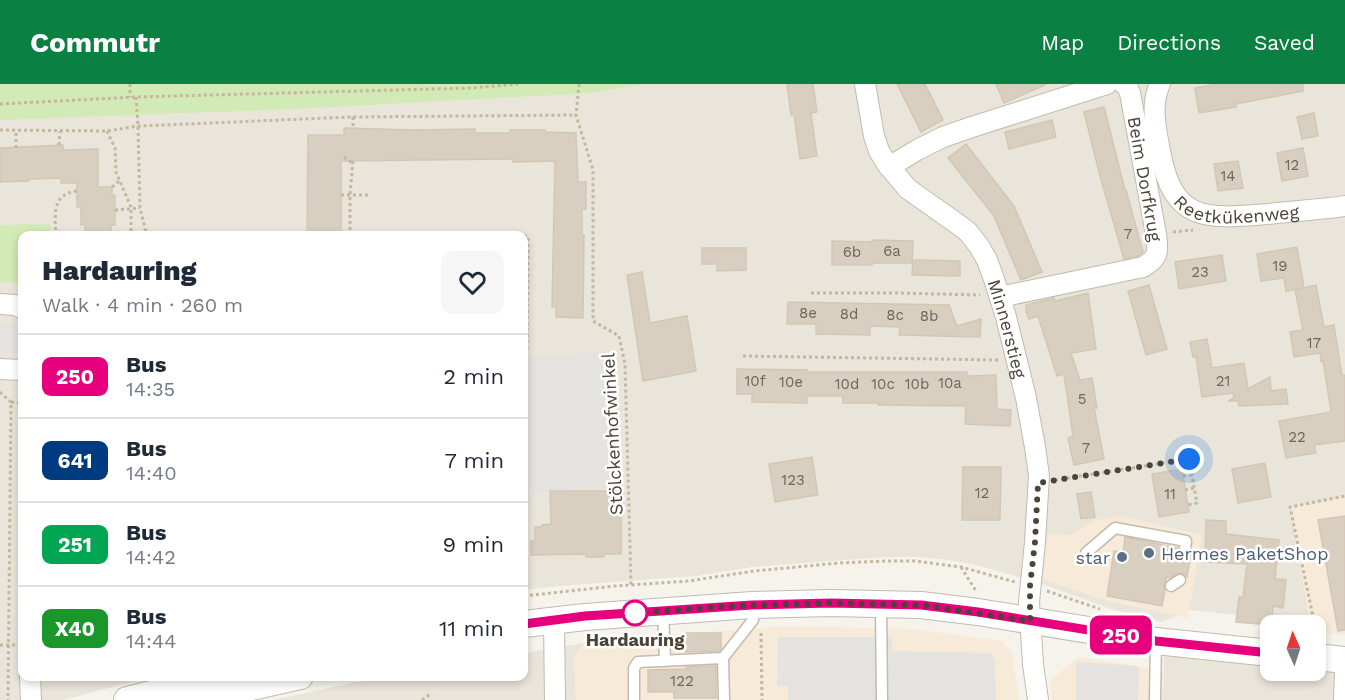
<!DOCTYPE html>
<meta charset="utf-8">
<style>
:root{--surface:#fff;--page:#f6f6f7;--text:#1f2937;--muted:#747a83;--line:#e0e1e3;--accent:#0b8043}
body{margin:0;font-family:"Work Sans",sans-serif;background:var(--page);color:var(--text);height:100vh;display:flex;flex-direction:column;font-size:22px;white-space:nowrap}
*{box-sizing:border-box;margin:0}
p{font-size:20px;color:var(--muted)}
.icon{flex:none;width:33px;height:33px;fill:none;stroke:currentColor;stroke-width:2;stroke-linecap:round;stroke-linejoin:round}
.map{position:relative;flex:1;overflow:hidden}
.panel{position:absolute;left:18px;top:147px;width:510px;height:450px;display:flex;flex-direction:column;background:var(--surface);border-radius:12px;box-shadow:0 3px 9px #0003}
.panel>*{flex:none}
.badge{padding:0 12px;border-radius:9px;font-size:21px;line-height:39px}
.needle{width:39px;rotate:357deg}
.fabs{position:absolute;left:1260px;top:531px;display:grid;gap:12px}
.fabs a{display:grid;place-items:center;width:66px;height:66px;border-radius:12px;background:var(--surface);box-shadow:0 3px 9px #0003;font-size:30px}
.you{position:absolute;width:30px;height:30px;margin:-15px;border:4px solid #fff;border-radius:50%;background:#1a73e8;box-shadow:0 0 0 9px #1a73e833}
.map>.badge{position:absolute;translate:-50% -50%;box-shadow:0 0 0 3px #fff}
.round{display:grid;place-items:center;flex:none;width:63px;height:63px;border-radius:12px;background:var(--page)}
.headline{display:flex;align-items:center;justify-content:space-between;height:102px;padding:0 24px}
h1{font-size:28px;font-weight:800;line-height:45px}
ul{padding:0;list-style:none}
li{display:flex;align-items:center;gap:18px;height:84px;padding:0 24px;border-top:2px solid var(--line)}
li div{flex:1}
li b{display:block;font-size:22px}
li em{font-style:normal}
li .badge{min-width:66px;font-weight:700;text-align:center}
header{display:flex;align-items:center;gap:36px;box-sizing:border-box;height:84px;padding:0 30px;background:var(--accent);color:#fff}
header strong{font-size:28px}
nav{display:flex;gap:33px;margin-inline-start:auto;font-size:21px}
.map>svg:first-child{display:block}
.residential{fill:#eae5da}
.commercial{fill:#f7ead8}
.green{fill:#d2eab5}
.parking{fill:#e5e3e0}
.building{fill:#d8cfc1;stroke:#d3c7b4;stroke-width:1.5}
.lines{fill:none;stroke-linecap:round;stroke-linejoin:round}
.service-casing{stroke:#c2bbae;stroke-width:13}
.minor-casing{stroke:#c2bbae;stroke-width:22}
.tertiary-casing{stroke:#c2bbae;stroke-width:28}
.path{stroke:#c4b79f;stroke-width:3;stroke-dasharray:3 3;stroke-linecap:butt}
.service{stroke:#fff;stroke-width:10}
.minor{stroke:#fff;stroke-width:20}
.tertiary{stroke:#fff;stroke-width:26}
.line-casing{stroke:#fff;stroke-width:14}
.line{stroke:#e6007e;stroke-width:9}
.walk{stroke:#4b4439;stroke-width:6;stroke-dasharray:0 10.8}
.service-dot{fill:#5c6f8a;stroke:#fff;stroke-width:2}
.stop-dot{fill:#fff;stroke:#e6007e;stroke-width:3}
.labels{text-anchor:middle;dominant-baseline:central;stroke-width:5;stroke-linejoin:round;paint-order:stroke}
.number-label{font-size:15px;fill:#6e675b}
.street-label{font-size:18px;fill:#4b4439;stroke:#fff}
.service-label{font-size:18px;fill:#4e5e75;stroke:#fff;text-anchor:start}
.stop-label{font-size:18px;font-weight:bold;fill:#4b4439;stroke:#fff}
</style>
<header>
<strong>Commutr</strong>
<nav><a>Map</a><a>Directions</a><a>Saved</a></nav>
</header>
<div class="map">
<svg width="1345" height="616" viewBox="0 0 1345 616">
<rect width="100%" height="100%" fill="#f6f3ec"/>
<path class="residential" d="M0,0H1345V413L1292,423L1322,540L1190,526L1162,538L1111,525L1039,499L976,481L949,476L920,473H886L752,483L696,492L558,502L524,506V152H22V592L150,593L63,616H0Z
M1164,558L1270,569V586H1316V573L1345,576V616H1163Z
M584,559L574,572L576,616H273L380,593L524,592V569Z"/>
<path class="commercial" d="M1345,413V551L1316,549V542L1310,541L1291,423Z
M1121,432L1202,451L1188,534L1111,518L1043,495L1048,450L1071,451L1095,436Z
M786,542L912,545L1002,557L1012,568L1019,616H576L574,572L584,559L652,552Z
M1078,573L1164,586L1163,616H1052L1049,598Z"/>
<path class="green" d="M0,0H642L590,9L297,25L0,36Z
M50,140V151L22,152V199L0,198V141Z"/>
<path class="parking" d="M0,240H18V269H0Z
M613,269V403L534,409L532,421H524V273Z
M778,553H891L893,567L991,569L995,576L996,616H788V602H777Z
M1076,578L1139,582L1138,616H1076Z"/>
<path class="building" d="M787,0H813L817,28L811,29L817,72L800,75L794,31H791Z
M897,0H925L943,36L921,48Z
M996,0H1047L1004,19Z
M1216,0H1303V7L1236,20V23L1199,29L1195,4Z
M1104,23L1125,106H1126L1143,168L1138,172L1124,175L1100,92L1084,28Z
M1314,29L1318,52L1302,55L1297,33Z
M1052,36L1056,53L1009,65L1005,48Z
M344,44L413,46L475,45V49H510V46H545V48L576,49L578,98H586V125H582V151H584L583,234L556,233V223H552L555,77L513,78V75L341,77V152H307L308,51H344Z
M966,60L1014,122L1042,188L1021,196L994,132L948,74Z
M63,61V66L98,65V103H112V112L115,111V141H111V152H85V140L81,141V123H77V99H61V94L29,95V97L0,98V64Z
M1303,64L1308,92L1282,97L1277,69Z
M1238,77L1243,104L1218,107L1214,80Z
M872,156L913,157L912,179H872V181H832V157L872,158Z
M1297,163L1304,204L1316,201L1324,243L1334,241L1342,292L1345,291V357L1314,361L1316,369L1286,374L1279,337L1331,328L1323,276L1321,277L1320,269L1294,273L1290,248L1303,246L1295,206L1302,204L1286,207L1284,194L1261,197L1257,170Z
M702,164H746V186L717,187V180H702Z
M1222,171L1226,197L1179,205L1175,178Z
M913,176L960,177V192L912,191Z
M642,188L650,239L687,232L696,287L643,297L627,191Z
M1149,201L1167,265L1146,271L1128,207Z
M1088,209L1096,265L1071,269L1080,296L1092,294L1097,324H1094L1104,375L1074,381L1068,354L1073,352L1064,290L1057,292L1038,232L1029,235L1026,227V221L1054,214L1055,217Z
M788,218L949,221L957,242L981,235L980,253L899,251L900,243L870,242V251L816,250V240H787Z
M1207,255L1212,284L1244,279L1248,305L1270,293L1271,307L1286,305L1288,320L1239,322L1238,317H1228L1234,314L1233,309L1202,313L1196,273H1193L1190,258Z
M737,285L807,286V288H967V292L996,291L997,325L1011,326L1010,342L965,340L966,322L878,321V319H843V312H807V319L752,318V310H737Z
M812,373L818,411L775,418L769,380Z
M1265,379L1271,413L1238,419L1232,385Z
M963,383H1001L1000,436H962Z
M1182,385L1189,428L1159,433L1152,390Z
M550,407H623V423H621V470H604V473H586V470L531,471V457H535V443H542V441L551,440Z
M1091,408L1095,433L1081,435L1077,410Z
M1345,432V546L1338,547L1318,436Z
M1206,436L1226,437V450L1279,456L1275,495L1286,496L1283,524L1273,522L1272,541L1236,538L1239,513H1243L1247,480L1205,478Z
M1125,453L1178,464V468L1184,472L1191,470L1187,493L1184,490L1180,489L1170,494L1167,493L1164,502L1165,506L1162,522L1107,512L1114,467L1123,469Z
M686,549H721V565L719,567L686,568Z
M716,582V614H674V608H648V586L686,585V583Z"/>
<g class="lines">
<defs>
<path id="service" d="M1086,469L1115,444L1186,457L1185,465
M1171,502L1180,496
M881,521L882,616
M663,527L665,576
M723,574L724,616
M634,616V584L638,578L723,574L753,536L752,521
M1155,616L1156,557"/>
<g id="minor">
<path id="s1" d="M865,0L874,52L879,67L887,80L908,105L959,141L968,148L979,162L987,176L994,195L1006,233L1026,314L1035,363L1039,392L1035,458L1029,518L1033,580L1038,616"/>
<path id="s2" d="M1160,0C1150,21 1156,45 1160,67C1173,139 1206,135 1268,130C1293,127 1319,126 1345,122"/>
<path d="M889,83L917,66L943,53L972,43L1107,0"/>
<path d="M1000,213L1143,183C1160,173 1158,167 1156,150L1130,9L1127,2L1124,0"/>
<path d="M0,220L15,221L22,224"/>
<path d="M0,285L22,286"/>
<path d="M554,536L555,616"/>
<path d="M30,592L31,616"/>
<path d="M1344,616L1345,588"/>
</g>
<path id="tertiary" d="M524,540L585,533L752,521L831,519L921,521L978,528L1156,557L1270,569
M1316,573L1345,576
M127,616L218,593
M194,616L300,592"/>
</defs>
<use href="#service" class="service-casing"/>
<use href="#minor" class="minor-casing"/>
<use href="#tertiary" class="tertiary-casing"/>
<path class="path" d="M130,0V13
M579,0L576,31L593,86V237L619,252L625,280L631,501
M136,13L138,42L140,124L147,152
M0,20L136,13L470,4L518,0
M353,33V44
M0,46L107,47L138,42L353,33L576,31
M107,47L115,64L116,88L131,123V152
M59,61L60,47
M16,64V47
M344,73L352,79
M112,103L119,97
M341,111H370
M115,126L140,124
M1173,148L1193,146
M56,152C55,132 51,110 77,107
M350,152V111L353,77
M409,152H448
M524,152H528L527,265
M811,209H897L980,211
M743,272L999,276
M0,308L11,318L8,616
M11,318L22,319
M1183,392L1192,391
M1055,396L1189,375L1197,419L1188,421
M1185,406L1194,404
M961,483L976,507
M1047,507L1100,525
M524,512L615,502L689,497L754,487L839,479L888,477H915L961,483L1015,498
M1315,542L1290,423L1345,412
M1316,545L1317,554
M761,549L762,616
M0,561H22
M422,616L432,609"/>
<use href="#service" class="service"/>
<use href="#minor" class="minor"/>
<use href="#tertiary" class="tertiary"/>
</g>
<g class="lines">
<defs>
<path id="line" d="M524,540L585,532L752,521L831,519L921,521L978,528L1156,557L1270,569"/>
</defs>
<use href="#line" class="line-casing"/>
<use href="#line" class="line"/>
<path class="walk" d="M635,529L732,522L831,519L921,521L1030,537V502L1035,458L1038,399L1189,375"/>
</g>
<g class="service-dot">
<circle cx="1149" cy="469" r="6"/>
<circle cx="1122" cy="473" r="6"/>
</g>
<circle class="stop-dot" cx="635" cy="529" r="12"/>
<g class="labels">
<g class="number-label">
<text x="1292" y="81">12</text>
<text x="1228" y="92">14</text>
<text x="1128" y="150">7</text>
<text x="892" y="167">6a</text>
<text x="852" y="168">6b</text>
<text x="1280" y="182">19</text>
<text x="1200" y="188">23</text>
<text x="808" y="229">8e</text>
<text x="849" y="230">8d</text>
<text x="895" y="231">8c</text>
<text x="929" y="232">8b</text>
<text x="1314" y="259">17</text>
<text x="755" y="297">10f</text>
<text x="1223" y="297">21</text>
<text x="791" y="298">10e</text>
<text x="950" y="299">10a</text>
<text x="847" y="300">10d</text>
<text x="883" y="300">10c</text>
<text x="917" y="300">10b</text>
<text x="1082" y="315">5</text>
<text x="1297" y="353">22</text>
<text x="1086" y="364">7</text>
<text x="793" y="396">123</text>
<text x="982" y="409">12</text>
<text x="1170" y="410">11</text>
<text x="682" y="597">122</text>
</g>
<g class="street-label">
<text transform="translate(1145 95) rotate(80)">Beim Dorfkrug</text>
<text stroke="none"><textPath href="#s2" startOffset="182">Reetkükenweg</textPath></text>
<text stroke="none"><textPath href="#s1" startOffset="296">Minnerstieg</textPath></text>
<text transform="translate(612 350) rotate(-93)">Stölckenhofwinkel</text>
</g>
<g class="service-label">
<text x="1161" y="469">Hermes PaketShop</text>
<text x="1110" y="473" text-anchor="end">star</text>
</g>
<g class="stop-label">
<text x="635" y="555">Hardauring</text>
</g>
</g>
</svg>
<div class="fabs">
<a><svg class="needle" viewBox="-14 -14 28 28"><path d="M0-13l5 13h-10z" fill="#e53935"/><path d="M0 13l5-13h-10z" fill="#747a83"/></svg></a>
</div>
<div class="you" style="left:1189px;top:375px"></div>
<b class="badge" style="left:1121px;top:551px;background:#e6007e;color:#fff">250</b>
<section class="panel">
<div class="headline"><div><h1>Hardauring</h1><p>Walk · 4 min · 260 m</p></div><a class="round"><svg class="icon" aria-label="heart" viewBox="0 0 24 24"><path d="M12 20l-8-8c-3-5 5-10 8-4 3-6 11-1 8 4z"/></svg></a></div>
<ul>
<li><span class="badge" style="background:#e6007e;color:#fff">250</span><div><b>Bus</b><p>14:35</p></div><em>2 min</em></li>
<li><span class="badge" style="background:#003b80;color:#fff">641</span><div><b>Bus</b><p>14:40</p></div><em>7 min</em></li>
<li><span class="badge" style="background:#00a651;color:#fff">251</span><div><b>Bus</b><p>14:42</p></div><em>9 min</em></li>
<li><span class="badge" style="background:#1a962b;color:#fff">X40</span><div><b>Bus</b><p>14:44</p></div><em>11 min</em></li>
</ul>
</section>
</div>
